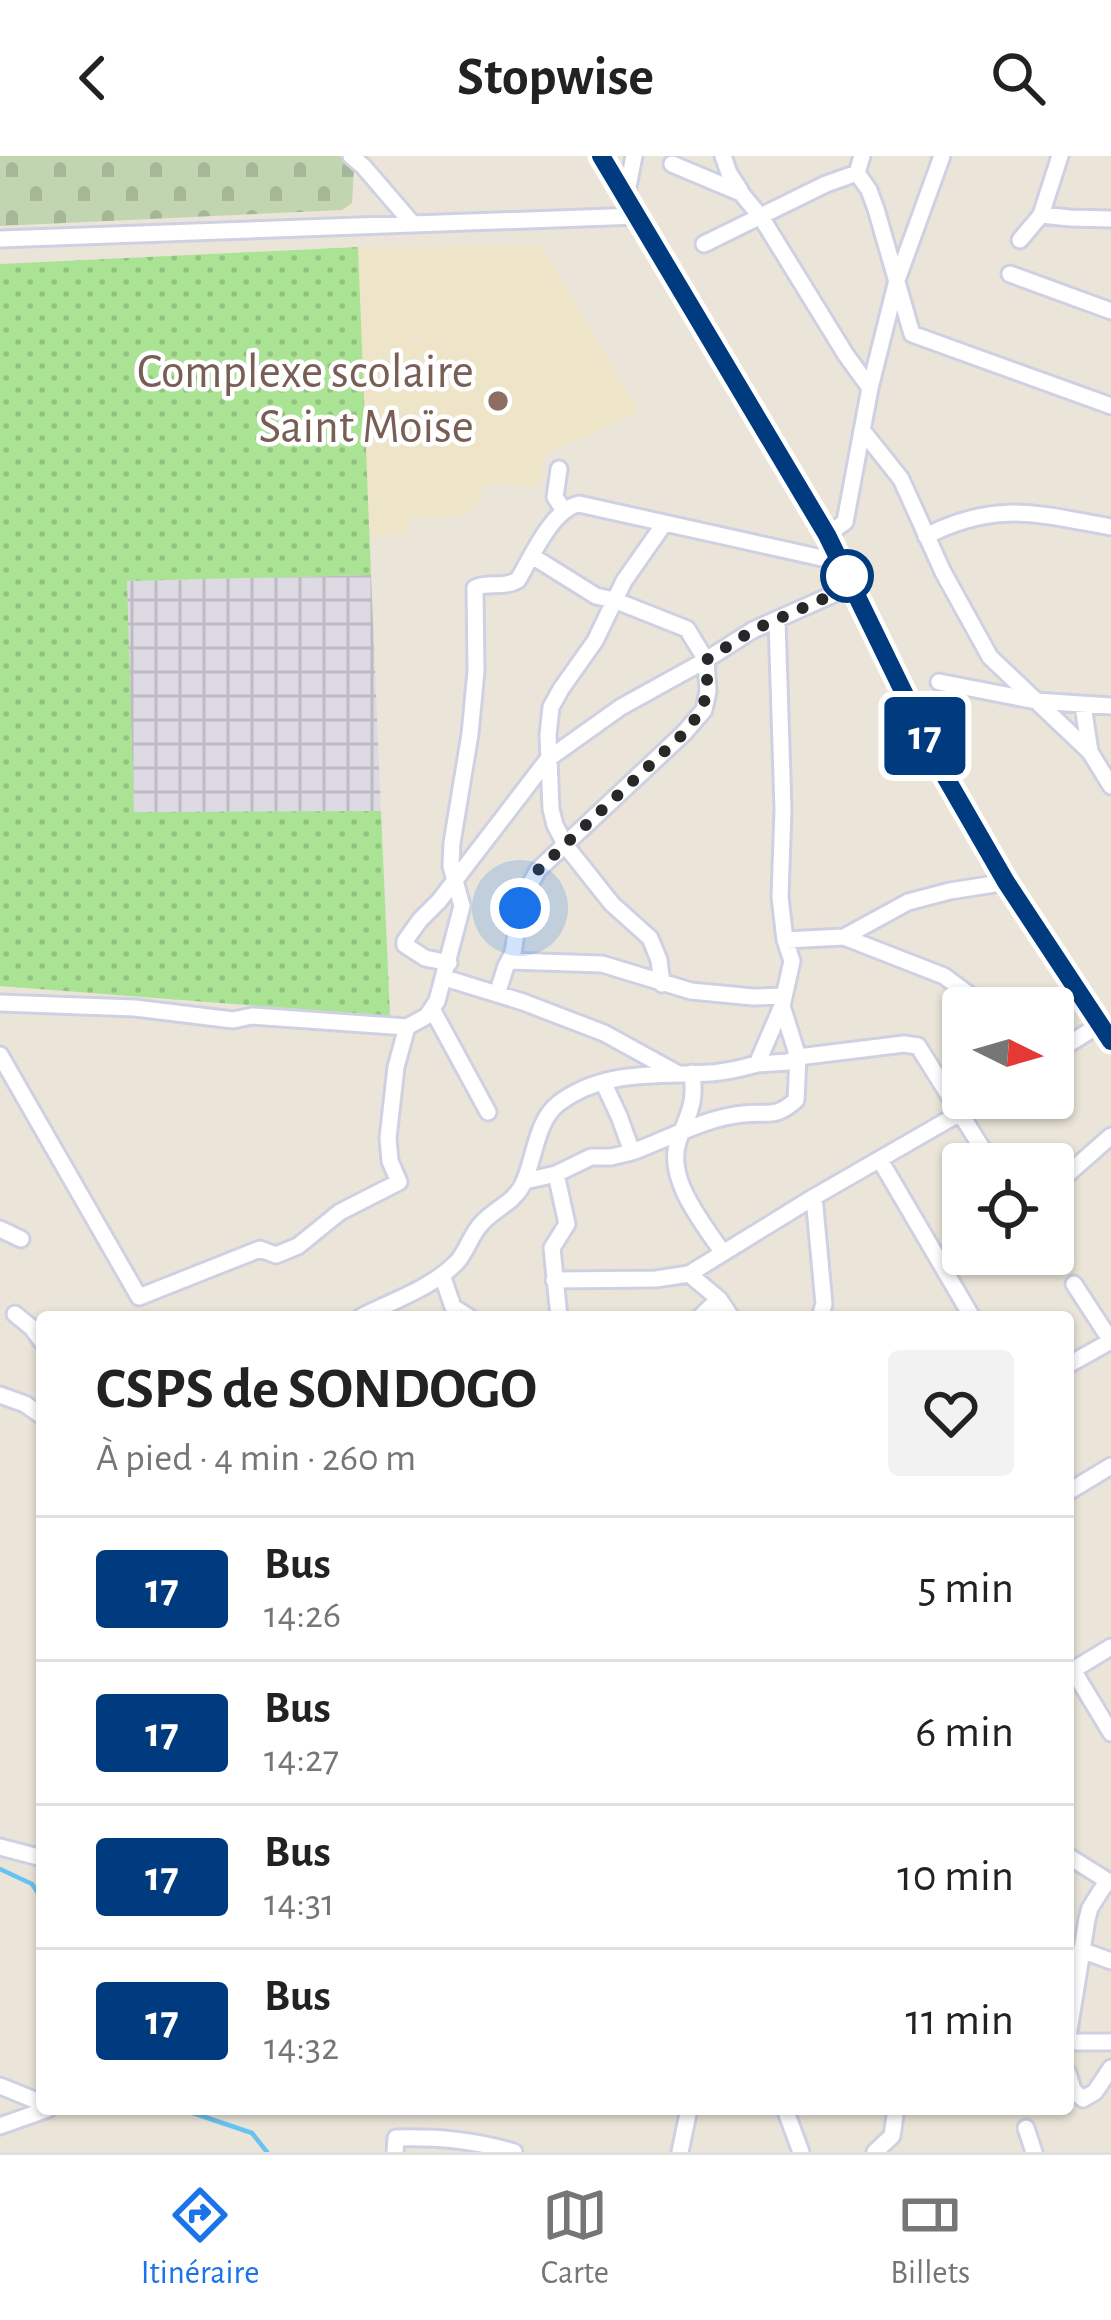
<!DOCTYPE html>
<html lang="fr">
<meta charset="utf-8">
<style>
:root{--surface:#fff;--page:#f2f2f2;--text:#222;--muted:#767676;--line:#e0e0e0;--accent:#1a73e8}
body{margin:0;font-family:"Alegreya Sans",sans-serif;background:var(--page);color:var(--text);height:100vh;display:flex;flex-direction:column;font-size:45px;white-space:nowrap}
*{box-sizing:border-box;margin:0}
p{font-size:39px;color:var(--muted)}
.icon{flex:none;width:66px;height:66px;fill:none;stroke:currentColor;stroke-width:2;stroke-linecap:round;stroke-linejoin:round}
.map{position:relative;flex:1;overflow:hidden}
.sheet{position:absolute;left:36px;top:1155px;width:1038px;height:804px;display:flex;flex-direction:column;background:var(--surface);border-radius:12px;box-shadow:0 3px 9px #0004}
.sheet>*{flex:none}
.badge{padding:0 24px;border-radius:9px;font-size:42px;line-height:78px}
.needle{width:78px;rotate:95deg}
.controls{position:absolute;left:942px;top:831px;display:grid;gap:24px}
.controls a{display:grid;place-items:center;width:132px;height:132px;border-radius:12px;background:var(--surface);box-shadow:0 3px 9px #0004;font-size:60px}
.you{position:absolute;width:60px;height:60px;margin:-30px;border:9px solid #fff;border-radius:50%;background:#1a73e8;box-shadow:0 0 0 18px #1a73e833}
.map>.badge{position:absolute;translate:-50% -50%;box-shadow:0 0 0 6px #fff}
.round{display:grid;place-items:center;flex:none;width:126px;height:126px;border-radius:12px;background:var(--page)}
.head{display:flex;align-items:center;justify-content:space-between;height:204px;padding:0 60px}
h1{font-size:57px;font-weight:700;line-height:90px}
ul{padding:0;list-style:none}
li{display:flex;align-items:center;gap:36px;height:144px;padding:0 60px;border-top:3px solid var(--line)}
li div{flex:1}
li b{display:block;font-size:45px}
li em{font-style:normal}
li .badge{min-width:132px;font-weight:700;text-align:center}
header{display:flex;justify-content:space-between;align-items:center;height:156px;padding:0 60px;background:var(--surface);font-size:54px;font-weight:700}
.tabs{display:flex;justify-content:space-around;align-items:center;height:168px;border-top:3px solid var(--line);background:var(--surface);font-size:33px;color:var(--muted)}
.tabs a{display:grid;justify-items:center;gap:6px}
.tabs .selected{color:var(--accent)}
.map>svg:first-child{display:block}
.industrial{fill:url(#industrial-grid)}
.education{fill:#eee4c8}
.grass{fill:url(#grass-dots)}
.cemetery{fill:url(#cemetery-stones)}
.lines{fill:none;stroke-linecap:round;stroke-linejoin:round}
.stream{stroke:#69c3f0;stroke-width:4.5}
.minor-casing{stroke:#cfd1e2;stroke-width:21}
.tertiary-casing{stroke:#cfd1e2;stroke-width:24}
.minor{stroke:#fff;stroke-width:15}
.tertiary{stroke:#fff;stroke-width:18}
.line-casing{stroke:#fff;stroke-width:27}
.line{stroke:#003b80;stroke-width:18}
.walk{stroke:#282828;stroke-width:12;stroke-dasharray:0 21.6}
.education-dot{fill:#8d6e63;stroke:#fff;stroke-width:4.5}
.stop-dot{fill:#fff;stroke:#003b80;stroke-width:6}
.labels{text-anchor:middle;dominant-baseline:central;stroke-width:9;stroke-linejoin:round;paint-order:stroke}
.education-label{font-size:48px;fill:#785e54;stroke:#fff;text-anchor:end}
</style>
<header><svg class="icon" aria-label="back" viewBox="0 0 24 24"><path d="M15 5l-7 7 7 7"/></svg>Stopwise<svg class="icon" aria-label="search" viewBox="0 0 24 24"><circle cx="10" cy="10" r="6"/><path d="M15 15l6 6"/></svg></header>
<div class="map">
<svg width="1111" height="1996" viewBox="0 0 1111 1996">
<defs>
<pattern id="industrial-grid" width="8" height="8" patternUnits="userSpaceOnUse" patternTransform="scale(3)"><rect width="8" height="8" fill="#dddae3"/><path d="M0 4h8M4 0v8" fill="none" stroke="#bebbc3"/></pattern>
<pattern id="grass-dots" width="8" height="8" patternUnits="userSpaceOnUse" patternTransform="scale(3)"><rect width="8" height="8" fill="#aae394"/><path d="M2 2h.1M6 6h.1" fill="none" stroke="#92c380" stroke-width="1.8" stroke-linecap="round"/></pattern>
<pattern id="cemetery-stones" width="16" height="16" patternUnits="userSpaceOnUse" patternTransform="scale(3)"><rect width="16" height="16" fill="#c0d5b0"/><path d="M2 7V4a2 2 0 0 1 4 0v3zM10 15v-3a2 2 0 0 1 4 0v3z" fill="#a5b797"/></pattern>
</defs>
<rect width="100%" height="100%" fill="#ebe5d9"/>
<path class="industrial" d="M371,419L381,655L134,657L126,425Z"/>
<path class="education" d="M541,90L639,256L544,299L539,331L484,327L477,350L458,361H410L409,377L370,381L358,91Z"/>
<path class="grass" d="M358,91L371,419L127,425L134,656L381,655L390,860L0,830V108Z"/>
<path class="cemetery" d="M0,0H341L354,11L352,47L342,54L0,70Z"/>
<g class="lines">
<path class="stream" d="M0,1713L32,1728L42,1743
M181,1953L252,1977L267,1996"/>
<defs>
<path id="minor" d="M351,0L363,10L412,67
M723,0L729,17L740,34
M862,0L857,17L869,34L876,53L912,178L1111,250
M672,8L741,37L761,61L846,199L870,232
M626,41L634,0
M1041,59L1070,62L1111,63
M0,83L637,60
M1020,84L1041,59L1060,0
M704,88L826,28L857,17
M1010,118L1111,155
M862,274L901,323L943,416L990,501L1090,596
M559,313L555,341L563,353
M827,379L845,366L870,232L897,124L942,0
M926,380C997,344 1038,358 1111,371
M777,464L783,653L780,741L785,784L792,805L782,850L798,901L904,888L918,890L992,1008
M939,526L1036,545L1111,550
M1083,549L1090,596L1111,630
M844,781L944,820L987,852
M785,784L844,781L908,746L950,735L1007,726
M509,805L602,808L691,835L753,841L784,840
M449,807L425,802L405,789V785L420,764L439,745L548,603L621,551L706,504L753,474L852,430
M445,822L523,846L604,877L675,916
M662,828L659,804L650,782L612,748L566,690L555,669L551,653L548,579L551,551L561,533L595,485L624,425L664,368
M497,838L506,810L513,797L521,745L538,714L684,577L704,554L708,535L706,504L687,473L614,444L596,440L532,400
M0,847L135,852L233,864L252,860L407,871L427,860L437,845L462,750L451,710L452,687L470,578L476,515L475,432C488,425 503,433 518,424C531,402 552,353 579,348L840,406
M432,853L488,956
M1053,898L1099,869
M0,899L139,1141L260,1093L276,1099L298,1090L340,1056L399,1026L390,1005L388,982L396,911L407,871
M692,917C696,948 689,956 679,983C664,1021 702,1066 723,1097
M603,926L619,960L632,996C668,983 704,962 743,958C768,955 775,963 796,944L798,901L788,906L757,908
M880,1004L972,1161
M556,1018L567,1068L552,1092L559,1161
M525,1025L556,1018L591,1001H611L632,996
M1053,1031L1111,980
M814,1041L824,1148L820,1161
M0,1073L21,1083
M689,1118L719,1143L731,1161
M442,1119L453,1151L469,1161
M554,1124L656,1123L689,1118L814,1041L986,942
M1074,1128L1111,1185
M15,1158L32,1172L42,1186
M361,1161C392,1145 432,1132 457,1106C467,1095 471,1078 482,1067C495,1052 512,1048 522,1030C535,1005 535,965 559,947C604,913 659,920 711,917C727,916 742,912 757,908L782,850
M700,1161L719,1143
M1068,1209L1111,1185
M0,1239L25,1248L42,1260
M1068,1336L1111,1310
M1073,1514L1111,1577
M1068,1517L1111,1491
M0,1691L42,1702
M1068,1700L1111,1727
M1081,1794L1111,1805
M1068,1881L1087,1763L1090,1752L1107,1725
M1068,1886H1111
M1068,1917L1073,1934L1083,1943L1095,1936L1111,1912
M0,1930L42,1947
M785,1953L801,1996
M0,1970L48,1953
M1026,1972L1034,1996
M395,1996L396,1982C438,1981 474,1984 514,1996
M680,1996L689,1953
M875,1996L892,1980L896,1953"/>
<path id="tertiary" d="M601,0L827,379L942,615L1007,726L1111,885"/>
</defs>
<use href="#minor" class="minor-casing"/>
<use href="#tertiary" class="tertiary-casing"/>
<use href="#minor" class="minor"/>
<use href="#tertiary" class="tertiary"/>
</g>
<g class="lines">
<defs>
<path id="line" d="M601,0L827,379L942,615L1006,726L1111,885"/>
</defs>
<use href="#line" class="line-casing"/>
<use href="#line" class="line"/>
<path class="walk" d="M520,752L524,738L538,714L684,577C707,550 709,539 706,504L753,474L852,430L847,420"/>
</g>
<circle class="education-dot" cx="498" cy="245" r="12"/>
<circle class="stop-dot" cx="847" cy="420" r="24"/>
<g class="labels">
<g class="education-label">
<text x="474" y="217">Complexe scolaire<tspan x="474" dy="55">Saint Moïse</tspan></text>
</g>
</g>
</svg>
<div class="controls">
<a><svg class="needle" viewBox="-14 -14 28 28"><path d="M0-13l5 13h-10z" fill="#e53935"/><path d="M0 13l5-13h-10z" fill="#767676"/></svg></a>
<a><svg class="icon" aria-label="locate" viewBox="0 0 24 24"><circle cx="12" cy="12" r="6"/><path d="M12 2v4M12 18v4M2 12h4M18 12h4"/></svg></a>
</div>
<div class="you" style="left:520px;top:752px"></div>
<b class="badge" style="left:925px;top:580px;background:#003b80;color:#fff">17</b>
<section class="sheet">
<div class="head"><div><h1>CSPS de SONDOGO</h1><p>À pied · 4 min · 260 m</p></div><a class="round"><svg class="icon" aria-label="heart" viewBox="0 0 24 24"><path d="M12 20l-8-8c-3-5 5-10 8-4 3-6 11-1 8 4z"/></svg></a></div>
<ul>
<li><span class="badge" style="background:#003b80;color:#fff">17</span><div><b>Bus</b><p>14:26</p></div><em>5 min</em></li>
<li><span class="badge" style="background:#003b80;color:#fff">17</span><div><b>Bus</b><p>14:27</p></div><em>6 min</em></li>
<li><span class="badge" style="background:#003b80;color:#fff">17</span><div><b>Bus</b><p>14:31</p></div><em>10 min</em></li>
<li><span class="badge" style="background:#003b80;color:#fff">17</span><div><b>Bus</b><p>14:32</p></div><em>11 min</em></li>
</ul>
</section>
</div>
<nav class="tabs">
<a class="selected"><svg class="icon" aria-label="directions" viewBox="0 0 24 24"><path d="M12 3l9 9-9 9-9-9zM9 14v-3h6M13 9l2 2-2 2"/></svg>Itinéraire</a>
<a><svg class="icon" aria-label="map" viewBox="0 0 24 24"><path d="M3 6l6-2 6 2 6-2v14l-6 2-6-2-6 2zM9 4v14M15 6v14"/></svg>Carte</a>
<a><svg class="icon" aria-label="tickets" viewBox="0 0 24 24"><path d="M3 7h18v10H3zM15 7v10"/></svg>Billets</a>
</nav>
